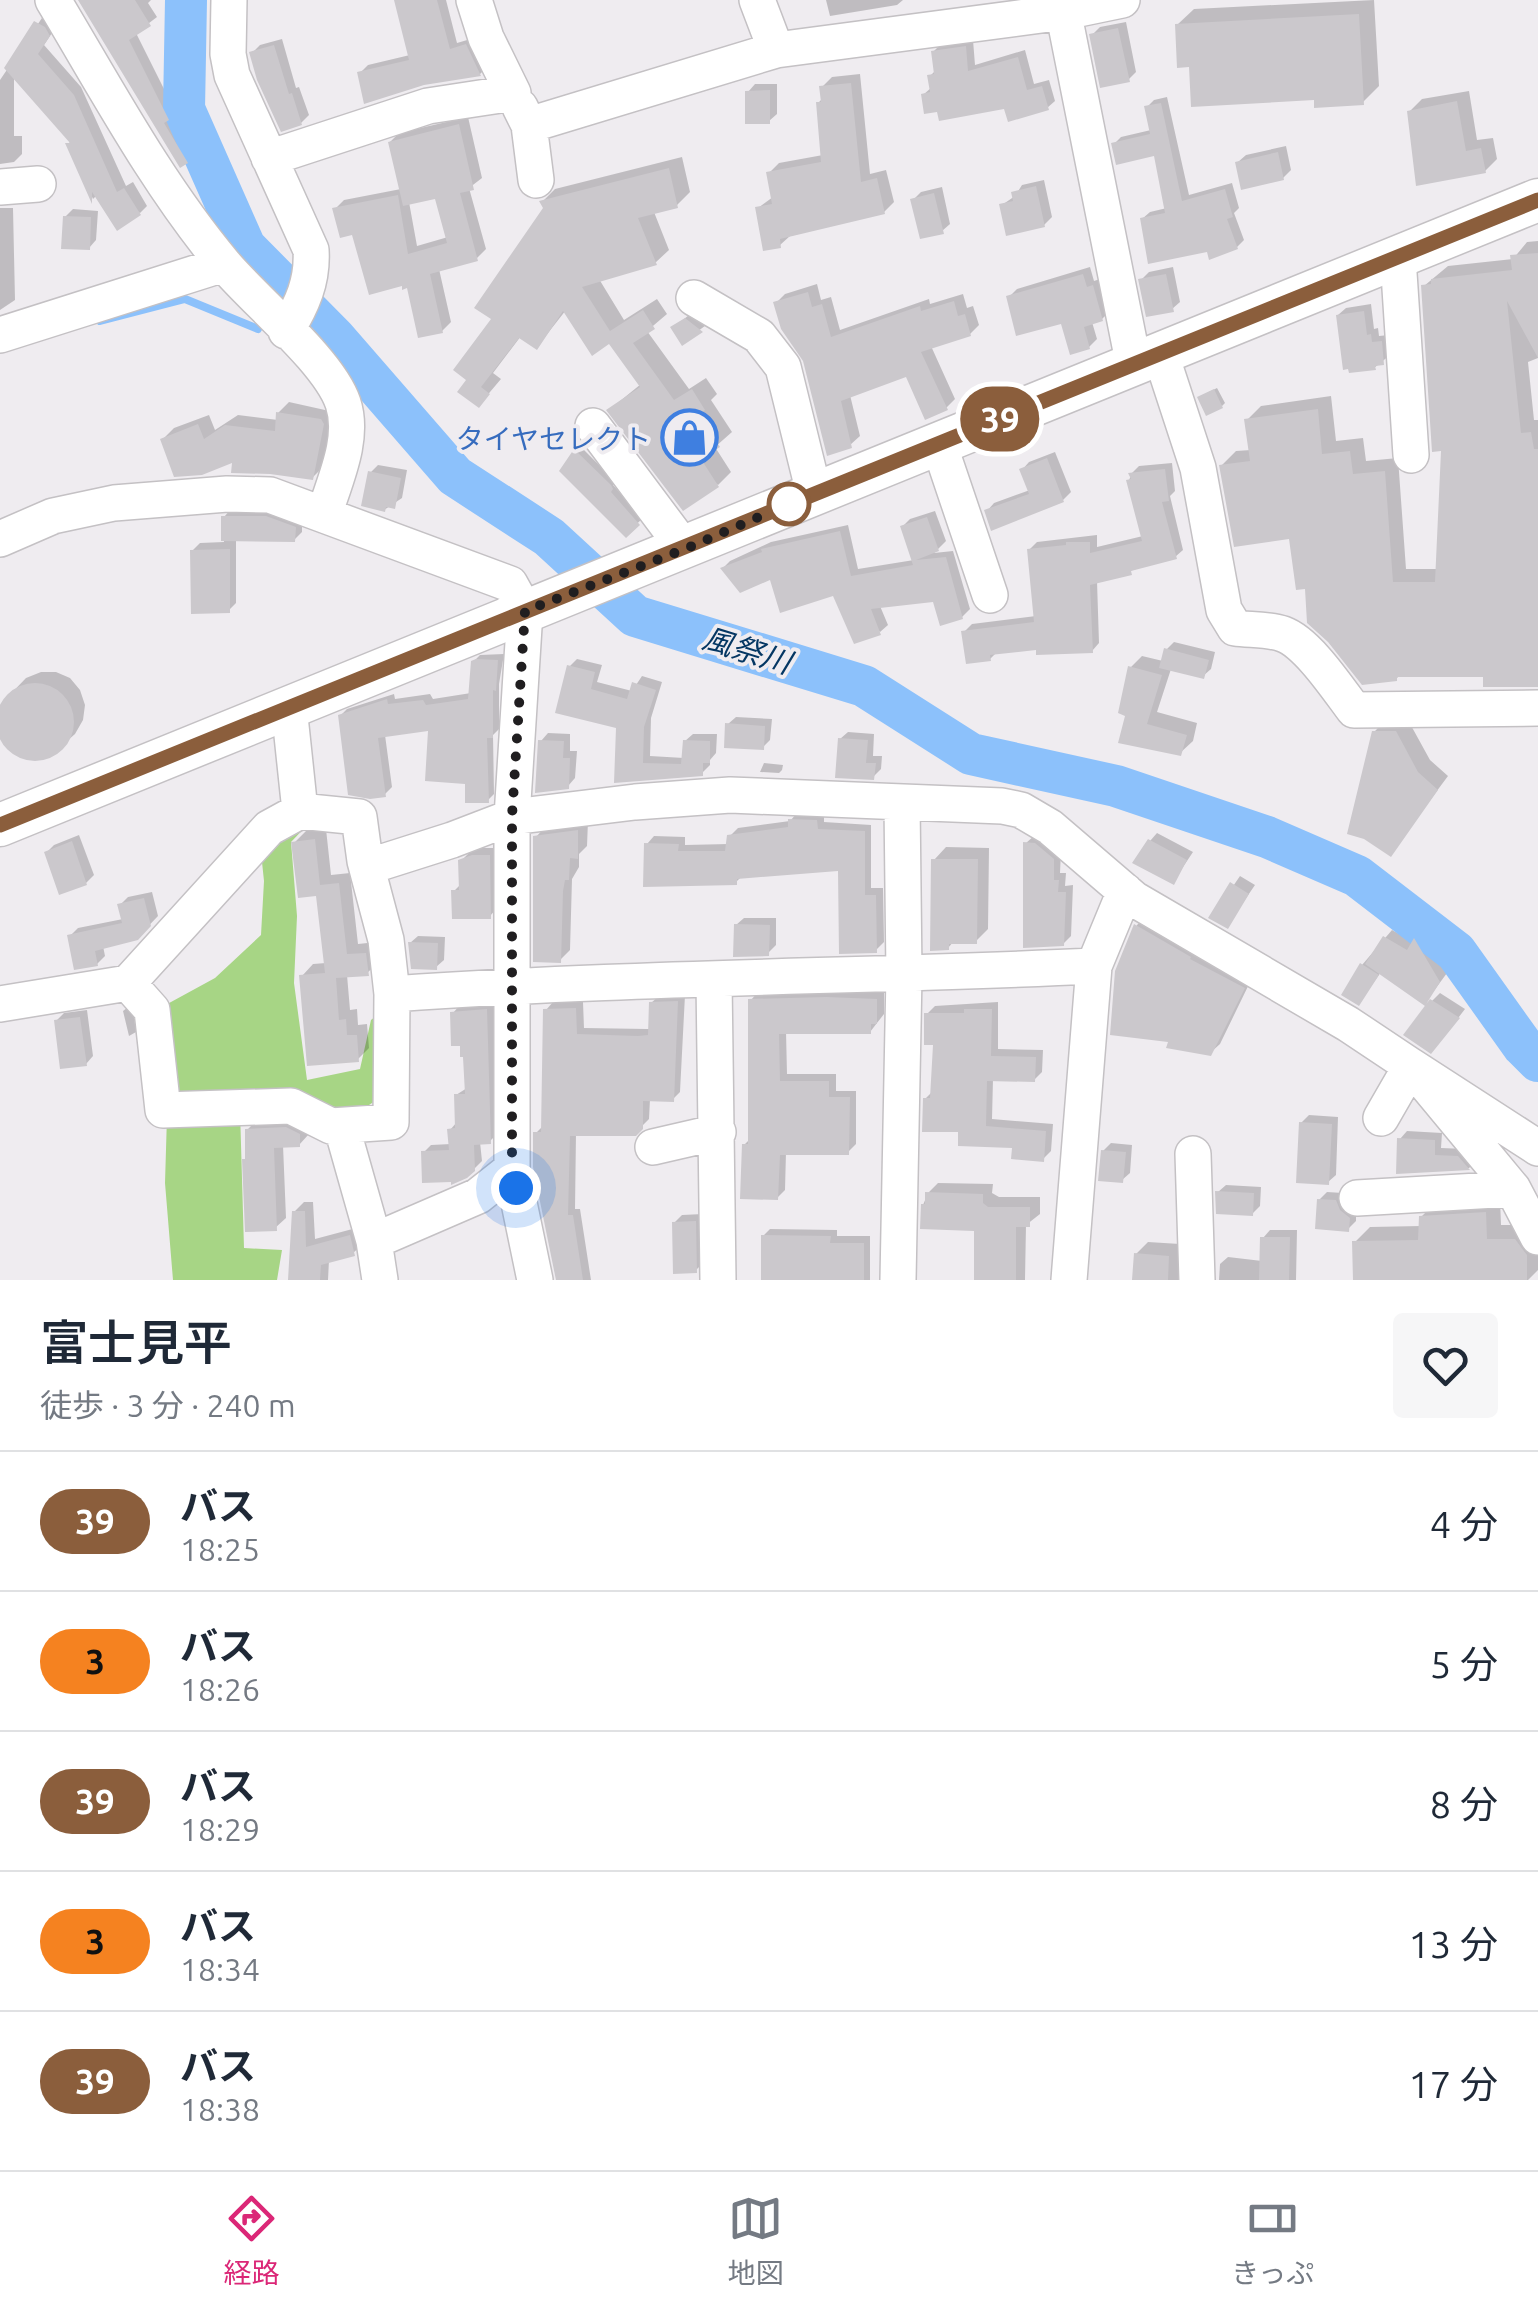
<!DOCTYPE html>
<html lang="ja">
<meta charset="utf-8">
<style>
:root{--surface:#fff;--page:#f6f6f7;--text:#1f2937;--muted:#747a83;--line:#e0e1e3;--accent:#db2777}
body{margin:0;font-family:Ubuntu,"Noto Sans JP",sans-serif;background:var(--page);color:var(--text);height:100vh;display:flex;flex-direction:column;font-size:38px;white-space:nowrap}
*{box-sizing:border-box;margin:0}
p{font-size:32px;color:var(--muted)}
.icon{flex:none;width:55px;height:55px;fill:none;stroke:currentColor;stroke-width:2;stroke-linecap:round;stroke-linejoin:round}
.map{position:relative;height:1280px;overflow:hidden}
.panel{display:flex;flex-direction:column;background:var(--surface);flex:1}
.panel>*{flex:none}
.badge{padding:0 20px;border-radius:32px;font-size:35px;line-height:65px}
.you{position:absolute;width:50px;height:50px;margin:-25px;border:8px solid #fff;border-radius:50%;background:#1a73e8;box-shadow:0 0 0 15px #1a73e833}
.map>.badge{position:absolute;translate:-50% -50%;box-shadow:0 0 0 5px #fff}
.round{display:grid;place-items:center;flex:none;width:105px;height:105px;border-radius:10px;background:var(--page)}
.overview{display:flex;align-items:center;justify-content:space-between;height:170px;padding:0 40px}
h1{font-size:48px;font-weight:600;line-height:75px}
ul{padding:0;list-style:none}
li{display:flex;align-items:center;gap:30px;height:140px;padding:0 40px;border-top:2px solid var(--line)}
li div{flex:1}
li b{display:block;font-size:38px}
li em{font-style:normal}
li .badge{min-width:110px;font-weight:700;text-align:center}
.menu{display:flex;justify-content:space-around;align-items:center;height:140px;border-top:2px solid var(--line);background:var(--surface);font-size:28px;color:var(--muted)}
.menu a{display:grid;justify-items:center;gap:5px}
.menu .current{color:var(--accent)}
.map>svg:first-child{display:block}
.green{fill:#a7d585}
.shadow{fill:#0003;fill-rule:evenodd}
.lines{fill:none;stroke-linecap:round;stroke-linejoin:round}
.stream{stroke:#8cc1fb;stroke-width:8}
.river{stroke:#8cc1fb;stroke-width:42}
.building{fill:#cbc8cc}
.minor-casing{stroke:#c4c1c4;stroke-width:38}
.major-casing{stroke:#c4c1c4;stroke-width:45}
.minor{stroke:#fff;stroke-width:35}
.major{stroke:#fff;stroke-width:42}
.line-casing{stroke:#fff;stroke-width:22}
.line{stroke:#8b5e3c;stroke-width:15}
.walk{stroke:#201e20;stroke-width:10;stroke-dasharray:0 18}
.stop-dot{fill:#fff;stroke:#8b5e3c;stroke-width:5}
.labels{text-anchor:middle;dominant-baseline:central;stroke-width:8;stroke-linejoin:round;paint-order:stroke}
.shop-label{font-size:28px;fill:#366cbe;stroke:#efecf0;text-anchor:end}
.water-label{font-size:30px;font-style:italic;fill:#053763;stroke:#efecf0}
</style>
<div class="map">
<svg width="1538" height="1280" viewBox="0 0 1538 1280">
<rect width="100%" height="100%" fill="#efecf0"/>
<path class="green" d="M314,818L291,842L297,916L294,983L307,1080L360,1069L371,1020L386,1008L381,1097L345,1121L240,1110L244,1248L282,1250L277,1280H173L165,1183L167,1116L160,1008L215,978L261,935L264,881L260,843Z"/>
<path class="shadow" d="M81,0H151L148,3L157,17L136,33L175,111L170,116L193,154L186,161Z
M396,0H446L457,43L474,38L487,67L480,74L360,73L368,65L410,55Z
M826,0H903L897,5L830,16Z
M1374,0L1379,86L1363,102L1316,97L1191,65L1177,25L1194,9Z
M44,15L56,27L44,45L81,87L126,186L133,182L147,206L140,213L97,195L93,199L68,144L71,141L14,75V136H22V154L14,162L0,164V80Z
M1126,22L1136,72L1128,80L1092,35L1100,27Z
M282,39L296,88L299,87L309,115L301,123L252,53L260,45Z
M973,40L975,65L1025,50L1034,84L1049,80L1055,101L1047,108L939,109L923,95L932,87L930,76L936,70L933,52L941,44Z
M860,74L870,174L886,170L894,202L884,212L790,236L780,245L758,208L773,197L769,173L779,163L823,155L818,103L823,98L822,87L832,77Z
M755,84H777V114L769,121L748,92Z
M1469,91L1477,140L1493,138L1497,159L1485,171L1410,111L1422,99Z
M1167,97L1189,195L1232,183L1239,208L1234,213L1244,240L1237,247L1208,250L1142,219L1150,212L1167,208L1156,153L1114,144L1121,137L1151,130L1147,107L1154,100Z
M468,117L482,178L469,188L486,249L477,258L439,269L451,322L442,331L409,285L335,209L344,200L401,189L390,142L399,133ZM437,196L448,237L417,246L409,202Z
M1286,146L1291,170L1283,178L1238,162L1246,155Z
M682,157L690,192L676,206L654,212L669,250L655,263L599,279L624,320L657,299L667,314L647,331L689,389L706,378L717,394L711,400L732,432L715,447L731,472L718,485L609,410L641,384L610,341L566,310L537,347L521,336L493,373L501,379L479,405L469,379L546,208L542,202L555,189Z
M1044,180L1052,217L1044,225L1002,205L1015,196L1022,185Z
M942,187L950,224L942,231L913,200L921,192Z
M0,208H13L15,300L0,310Z
M73,209L98,211L96,240L89,248L65,217Z
M1538,241V358L1528,362L1534,420H1538V685L1486,674H1401L1396,679L1308,586L1292,537L1222,465L1236,451L1251,450L1247,420L1261,406L1331,396L1336,441L1363,438L1366,461L1398,458L1406,569H1439L1444,448L1424,286L1448,266L1513,259L1527,242Z
M1090,267L1094,281L1100,279L1110,311L1102,319L1092,322L1097,339L1089,347L1063,321L1009,297L1017,289Z
M1173,267L1180,302L1172,309L1141,280L1149,272Z
M817,284L821,300L831,297L840,330L929,299L930,304L963,294L967,308L973,306L979,325L970,334L931,346L955,399L946,408L907,374L850,395L860,436L850,445L776,303L785,294Z
M1371,304L1374,329L1378,328L1379,336L1389,335L1390,355L1374,368L1338,315L1346,308Z
M694,311L709,323L683,342L674,327Z
M1217,388L1225,403L1222,406L1203,395Z
M289,402L334,412L324,466L312,478L163,439L174,428L209,415L215,430L238,415L278,420V413Z
M580,446L616,482L613,485L643,518L626,534L562,470Z
M1055,452L1071,492L1063,500L987,511L994,503L1030,490L1022,470L1029,462Z
M1172,463L1175,491L1170,496L1183,550L1175,557L1097,581L1099,643L1092,651L1038,647L997,652L990,659L964,632L972,624L1036,616L1029,550L1037,542L1097,535V547L1143,536L1129,481L1131,474L1139,466Z
M378,465L407,470L402,498L384,510L371,472Z
M231,509H275L302,520V532L294,540L236,539V603L229,610L192,551L200,543L224,542V517Z
M935,511L946,541L934,553L953,551L970,609L962,617L935,599L880,606L888,625L880,632L834,593L723,568L730,561L771,542L848,525L858,569L914,560L902,527L910,519Z
M1174,642L1215,652L1211,669L1203,676L1171,669L1157,712L1197,723L1193,741L1180,753L1128,714L1130,668L1142,656L1163,661L1166,650Z
M504,654L499,684V729L493,735L494,794L487,801L467,782L431,728L385,735L392,787L385,794L340,716L347,709L394,694L395,699L430,694L433,699L471,693L473,662L480,655Z
M577,659L602,665L597,682L632,691L642,676L662,682L651,718L650,756L684,758L685,741L693,734H717L716,753L710,760V765L702,773L617,780L618,726L569,667Z
M41,672H56L70,678L80,690L85,705L83,720L75,734L50,756L34,759L19,756L7,747L0,735V710L2,703L26,678Z
M736,717L772,719L770,740L763,747L728,724Z
M1386,720H1408L1430,760L1448,776L1390,854L1374,732Z
M848,732L874,734L873,756H882L881,769L873,777L840,739Z
M548,733L570,734V751H577L575,778L568,786L541,741Z
M764,763L783,765L782,770L779,773L760,772Z
M798,812L824,813V822L871,825V888H883L884,942L876,950L841,868L742,876L736,882L647,844L654,836L685,837V845L729,844L730,836L738,828L790,821Z
M588,821L587,846L579,854V867L572,879L570,950L560,960L536,837L546,826Z
M326,829L331,875L350,873L358,944L377,942L379,962L367,973L347,975L350,1010L357,1009L358,1025L367,1024L369,1048L358,1059L302,976L313,964L326,963L318,894L294,843L306,831Z
M1157,833L1193,852L1173,882L1150,841Z
M79,835L94,875L86,883L47,852L54,845Z
M1034,836L1061,851L1060,873H1066L1065,886L1073,885L1071,936L1063,944L1026,843Z
M946,847L989,848L988,929L976,941H954L948,948L934,860Z
M482,848H497V908L490,916L454,891L461,884V861L469,853Z
M1240,876L1255,885L1227,926L1212,917Z
M152,892L158,916L137,938L103,946L105,956L97,964L70,936L78,928L123,919L120,905L128,897Z
M1146,916L1252,978L1220,1044L1210,1053L1172,1040L1117,972L1137,925Z
M744,918H776V945L768,953L736,925Z
M1392,930L1415,943L1423,933L1447,973L1425,1003L1381,972L1359,1003L1362,965Z
M418,936L445,937L444,960L436,967L410,943Z
M758,992H884V1014L870,1032L786,1031L787,1074H836V1091H856V1144L848,1152H786L785,1190L777,1198L744,1145L750,1139L751,1000Z
M1440,993L1465,1009L1439,1043L1432,1001Z
M685,995L680,1092L673,1099H650L649,1119L635,1133H576L575,1209H580L591,1280H558L536,1133L544,1125L546,1010L553,1002H583L584,1028L648,1029H651V1003L659,996Z
M998,1002V1049L1043,1050L1042,1072L1034,1080L993,1079L992,1119L1053,1124L1051,1151L1043,1159L1014,1146L961,1129L925,1099L933,1091L935,1042L927,1014L935,1006Z
M494,1003L497,1134L490,1141L480,1142L482,1161L474,1169L424,1152L431,1145L451,1144L450,1130L457,1122L456,1095L467,1088L462,1043L453,1013L460,1005Z
M127,1008L134,1016L136,1032L129,1036L123,1011Z
M87,1010L93,1056L86,1064L56,1021L64,1013Z
M1309,1115L1338,1117L1336,1175L1328,1182L1301,1123Z
M298,1118L309,1134L299,1145H283L286,1218L275,1228L248,1157L247,1130L258,1119Z
M1407,1131L1442,1133L1441,1148L1466,1149L1476,1161L1469,1168L1398,1172L1400,1139Z
M1111,1143L1132,1145L1130,1173L1122,1180L1103,1151Z
M938,1183L993,1184L992,1193L999,1197H1040V1214L1026,1225L1025,1280H976L977,1229L923,1205L928,1193Z
M1226,1185L1261,1187L1260,1206L1252,1214L1218,1192Z
M1327,1192L1343,1193L1356,1210V1221L1348,1229L1319,1200Z
M1500,1198L1501,1225H1530L1538,1236V1270L1528,1280H1355V1242L1370,1227L1421,1226V1217L1436,1202Z
M304,1202H313L315,1239L360,1227L363,1244L353,1253L329,1260L328,1280H291L294,1212Z
M703,1214V1263L696,1270L674,1223L682,1215Z
M770,1229L837,1230V1236H870V1280H763V1236Z
M1270,1230H1297L1296,1280H1219L1220,1264L1228,1257L1262,1261L1263,1238Z
M1148,1242L1180,1244L1178,1280H1134L1136,1254Z"/>
<g class="lines">
<path class="stream" d="M100,321L185,299L258,329
M310,335L335,338"/>
<path class="river" d="M186,0L184,109L245,247L335,338L455,476L549,537L635,616L864,686L971,754L1116,786L1267,837L1357,876L1456,952L1523,1046L1538,1061"/>
</g>
<path class="building" d="M78,0H135L151,26L129,40L169,120L164,123L188,163L180,168Z
M394,0H437L450,49L466,44L481,76L424,85L364,104L357,72L409,60Z
M1359,14L1364,105L1314,108V100L1191,107L1189,67L1177,68L1175,24Z
M34,21L45,27L50,36L38,54L74,95L117,192L124,188L141,215L117,231L92,192V204L65,143H70L4,68Z
M1118,28L1130,82L1100,88L1089,34Z
M274,45L289,94L292,93L302,125L281,132L257,80L249,52Z
M966,46L968,71L1018,57L1027,90L1042,86L1049,110L1008,122L1004,109L939,121L937,112L924,114L921,94L930,92L927,75L934,74L931,51Z
M851,83L861,182L877,178L885,214L780,239L781,248L763,251L755,207L772,204L766,172L821,162L816,102H821L819,86Z
M770,90V124H745V91Z
M1457,101L1466,151L1481,148L1486,173L1416,186L1407,111Z
M1161,103L1182,201L1225,189L1233,217L1227,219L1238,249L1209,260L1207,252L1148,264L1140,218L1165,213L1154,156L1116,165L1111,143L1150,134L1144,106Z
M459,124L474,190L460,193L478,261L430,274L443,333L418,338L407,288L402,290V286L369,295L352,235L340,238L332,208L398,195L408,254L447,243L435,199L403,206L388,142Z
M1278,152L1284,180L1241,190L1235,162Z
M669,168L678,208L638,218L657,265L582,287L610,331L643,310L655,329L633,343L674,400L692,389L705,410L699,414L720,447L701,459L719,487L683,511L606,410L640,387L609,344L592,356L563,311L537,350L519,338L481,387L490,394L479,408L457,392L466,380L453,370L491,319L474,308L543,208L539,201Z
M1036,186L1045,227L1006,236L999,204L1013,201L1011,192Z
M934,193L944,234L920,239L910,199Z
M63,216L91,217L90,250L61,249Z
M1538,253V358L1507,301L1521,433L1531,432L1534,449H1538V687H1483V677H1397V681L1362,685L1328,642L1307,623L1305,589L1296,590L1289,539L1234,547L1219,465L1250,461L1244,419L1318,409L1322,454L1350,451L1353,474L1385,471L1393,582H1435L1441,451L1432,452L1421,285L1431,284V279L1512,270L1510,255Z
M1083,274L1087,287L1093,285L1103,321L1084,327L1090,349L1070,355L1061,324L1016,336L1006,296Z
M1166,274L1174,312L1146,317L1138,279Z
M808,292L812,307L822,304L831,337L920,306L921,311L954,301L958,316L965,314L971,336L921,352L948,410L925,420L906,377L841,401L852,448L827,456L803,361L781,329L773,302Z
M1364,311L1367,335L1371,334L1372,342L1382,341L1384,365L1375,366L1376,370L1349,373L1348,369L1343,370L1336,315Z
M685,318L703,332L682,346L670,327Z
M1214,389L1223,408L1206,416L1197,397Z
M276,412L321,419L324,424L313,480L270,474L231,473L232,463L202,475L174,477L160,439L198,424L204,439L225,425L275,431Z
M574,449L611,485L613,489L611,492L640,525L626,538L559,471Z
M1047,458L1064,502L991,531L984,510L1029,494L1019,469Z
M1165,469L1169,501L1162,502L1177,559L1131,571L1132,575L1090,585L1093,653L1036,655V650L990,655L991,661L966,664L961,631L1034,622L1027,549L1066,545V542H1090V553L1142,541L1126,480L1131,479L1128,473Z
M368,471L401,478L395,509L386,507L385,512L361,506Z
M221,516H266L296,527L295,542L221,541Z
M927,517L939,551L916,560L946,557L963,619L940,626L933,602L871,609L881,635L854,644L833,596L780,613L770,580L740,593L720,568L762,552L761,549L840,531L851,576L913,565L900,526Z
M230,549V613L191,614L190,550Z
M1164,648L1209,660L1204,679L1159,668Z
M476,659L498,660L496,691L493,690V738H487L489,803H465V784L425,781L428,731L378,738L386,797L370,799L348,795L338,715L387,699L388,704L423,700L426,705L468,699L471,661Z
M567,665L595,672L591,689L627,699L632,682L656,690L644,727L643,763L681,764L683,740L710,741V763H703V776L614,783L616,728L555,713Z
M1128,666L1162,675L1147,724L1187,735L1181,756L1118,743L1125,716L1118,713Z
M-4 722a39 39 0 1 1 78 0a39 39 0 1 1-78 0Z
M725,723L765,726L764,750L724,748Z
M1372,731H1396L1418,772L1438,790L1391,857L1364,839L1347,834Z
M838,738L868,740L866,763H876L874,780L835,778Z
M538,740L564,741L563,758H570L569,789L535,793Z
M788,819L817,820L818,829L865,831V895H876L877,953L839,954L838,871L737,879V885L643,887L644,843L679,844L678,851H725L727,835L788,827Z
M578,830V859L570,858L569,880H565L563,891L561,963L533,962V836Z
M315,839L320,885L339,883L347,954L366,953L369,976L336,978L339,1020L346,1019L347,1035H357L359,1062L307,1066L299,975L325,973L316,896L298,898L291,842Z
M1148,839L1187,860L1174,885L1132,863Z
M72,841L87,885L59,895L44,852Z
M1023,842L1035,843L1054,859V880H1059L1058,892H1066L1064,946L1023,948Z
M472,855H490L491,919H452L451,890H459L458,860Z
M931,859H978L977,944H949V950L930,951Z
M1230,882L1249,894L1228,929L1208,918Z
M144,898L151,926L138,940L95,951L98,966L74,970L67,935L122,923L117,904Z
M734,924L770,925L769,956L733,957Z
M1134,924L1191,957L1190,959L1245,988L1211,1056L1166,1048L1168,1042L1110,1035L1115,971Z
M1383,936L1407,950L1414,938L1440,982L1425,1006L1365,964Z
M408,942L438,943L437,970L411,969Z
M1360,963L1379,975L1359,1006L1341,995Z
M826,997L877,999V1024H871V1034H779L780,1081H829V1097H850L849,1155H780L778,1200L740,1199L742,1144H748V999Z
M1430,999L1460,1018L1431,1054L1403,1035Z
M678,1001L674,1102L643,1101V1129L636,1136H570L568,1215H573L583,1280H556L533,1167V1132H541L543,1009L576,1008L577,1034L638,1036L648,1035L649,1002Z
M487,1009L491,1144L474,1145L475,1171L467,1178L451,1185V1182L422,1183L421,1151L449,1150L447,1129L455,1128L454,1094H465L463,1057H460V1046H451L450,1012Z
M964,1009H992L991,1056L1036,1057L1035,1082L987,1081L986,1126L1046,1131L1044,1162L1011,1159L1012,1148L958,1146V1132H922L923,1098H930L933,1045H924V1013H964Z
M80,1017L87,1066L60,1069L54,1020Z
M1299,1122L1332,1124L1329,1185L1296,1183Z
M286,1127L300,1134V1147L274,1148L277,1231L245,1232L242,1159H245V1129Z
M1397,1138L1435,1140V1155L1458,1156L1470,1170L1396,1174Z
M1101,1150L1126,1152L1123,1183L1098,1181Z
M1215,1191L1254,1193L1253,1216L1216,1214Z
M925,1192L983,1194V1203L988,1207H1030V1227H1016V1280H974V1231L920,1229L921,1204H925Z
M1317,1199L1336,1200L1340,1210L1350,1218L1349,1232L1315,1229Z
M292,1211H305L306,1247L350,1235L355,1256L321,1265L320,1280H288Z
M1486,1212L1487,1239H1515L1527,1255V1280H1353L1352,1241L1418,1240L1419,1216Z
M696,1221L697,1273L673,1274L672,1222Z
M761,1235L831,1236L830,1243H864V1280H761Z
M1260,1237H1290L1289,1280H1259Z
M1134,1253L1169,1256L1168,1280H1132Z"/>
<g class="lines">
<defs>
<path id="minor" d="M53,0C107,90 157,184 224,264C256,302 329,361 343,403C355,439 334,482 324,515
M229,0L228,54L232,75L311,250C313,281 302,305 286,331
M757,0L776,50L1064,12L1122,0
M1061,0L1134,366
M520,107L529,125L536,180
M529,125L776,50
M269,158L428,106L513,93L486,38L474,0
M0,187L38,184
M1398,258L1411,455
M694,298L759,336L783,367L814,493
M0,335L224,264
M1161,355L1198,468L1224,610L1235,628C1249,630 1269,629 1283,634C1308,643 1338,689 1354,710L1538,708
M593,426L685,549
M939,444L990,595
M0,539L53,516L114,503L227,494L270,495L510,584L525,611L512,817V1169L535,1280
M367,867L452,840L512,817L635,802L730,795L1002,806L1021,810L1050,827L1134,899L1348,1024L1411,1066L1513,1189L1538,1237
M714,980L718,1280
M128,983L152,1010L163,1110L291,1106L331,1126L391,1122L392,994L386,940L365,861L359,817L300,811
M392,994C625,977 860,977 1094,966
M0,1004L128,983L269,828L300,811L289,707
M1381,1118L1411,1066L1538,1148
M342,1128L374,1241L380,1280
M653,1147L718,1132
M1193,1154L1197,1280
M1357,1198L1513,1189
M374,1241L478,1196L512,1169
M898,1280L904,975L902,803
M1069,1280L1094,966L1125,891"/>
<path id="major" d="M0,825L1538,200"/>
</defs>
<use href="#minor" class="minor-casing"/>
<use href="#major" class="major-casing"/>
<use href="#minor" class="minor"/>
<use href="#major" class="major"/>
</g>
<g class="lines">
<defs>
<path id="line" d="M0,825L1538,200"/>
</defs>
<use href="#line" class="line-casing"/>
<use href="#line" class="line"/>
<path class="walk" d="M516,1188L512,1168V816L525,611L685,549L789,504"/>
</g>
<defs>
<symbol id="shop-ring" viewBox="-11 -11 22 22"><circle r="9.5" fill="#efecf0" stroke="#3f7fe0" stroke-width="1.5"/><path d="M-5-2.5h2.3a2.7 3.5 0 0 1 5.4 0H5L5.5 6h-11ZM-1.5-2.5h3a1.5 2.3 0 0 0-3 0Z" fill="#3f7fe0"/></symbol>
</defs>
<g fill-rule="evenodd">
<use href="#shop-ring" x="658" y="406" width="63" height="63"/>
</g>
<circle class="stop-dot" cx="789" cy="504" r="20"/>
<g class="labels">
<g class="shop-label">
<text x="651" y="438">タイヤセレクト</text>
</g>
<g class="water-label">
<text transform="translate(747 650) rotate(17)">風祭川</text>
</g>
</g>
</svg>
<div class="you" style="left:516px;top:1188px"></div>
<b class="badge" style="left:1000px;top:419px;background:#8b5e3c;color:#fff">39</b>
</div>
<section class="panel">
<div class="overview"><div><h1>富士見平</h1><p>徒歩 · 3 分 · 240 m</p></div><a class="round"><svg class="icon" aria-label="heart" viewBox="0 0 24 24"><path d="M12 20l-8-8c-3-5 5-10 8-4 3-6 11-1 8 4z"/></svg></a></div>
<ul>
<li><span class="badge" style="background:#8b5e3c;color:#fff">39</span><div><b>バス</b><p>18:25</p></div><em>4 分</em></li>
<li><span class="badge" style="background:#f58220;color:#111">3</span><div><b>バス</b><p>18:26</p></div><em>5 分</em></li>
<li><span class="badge" style="background:#8b5e3c;color:#fff">39</span><div><b>バス</b><p>18:29</p></div><em>8 分</em></li>
<li><span class="badge" style="background:#f58220;color:#111">3</span><div><b>バス</b><p>18:34</p></div><em>13 分</em></li>
<li><span class="badge" style="background:#8b5e3c;color:#fff">39</span><div><b>バス</b><p>18:38</p></div><em>17 分</em></li>
</ul>
</section>
<nav class="menu">
<a class="current"><svg class="icon" aria-label="directions" viewBox="0 0 24 24"><path d="M12 3l9 9-9 9-9-9zM9 14v-3h6M13 9l2 2-2 2"/></svg>経路</a>
<a><svg class="icon" aria-label="map" viewBox="0 0 24 24"><path d="M3 6l6-2 6 2 6-2v14l-6 2-6-2-6 2zM9 4v14M15 6v14"/></svg>地図</a>
<a><svg class="icon" aria-label="tickets" viewBox="0 0 24 24"><path d="M3 7h18v10H3zM15 7v10"/></svg>きっぷ</a>
</nav>
